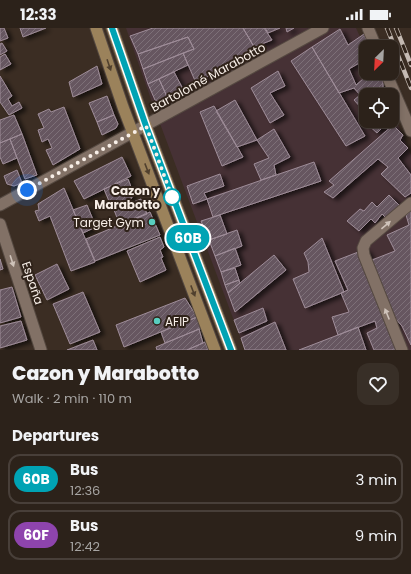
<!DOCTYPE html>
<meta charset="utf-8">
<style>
:root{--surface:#2c221a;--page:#382f27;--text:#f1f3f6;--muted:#a6a4a2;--line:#483f39}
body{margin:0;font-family:Poppins,sans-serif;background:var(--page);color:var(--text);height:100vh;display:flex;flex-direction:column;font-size:15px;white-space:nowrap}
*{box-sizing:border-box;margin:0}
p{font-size:13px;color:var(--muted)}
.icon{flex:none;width:22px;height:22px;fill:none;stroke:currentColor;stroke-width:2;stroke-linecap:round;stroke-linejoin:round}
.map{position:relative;height:322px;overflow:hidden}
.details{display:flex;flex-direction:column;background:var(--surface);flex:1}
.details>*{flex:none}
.badge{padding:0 8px;border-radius:13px;font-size:14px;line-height:26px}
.needle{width:26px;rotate:204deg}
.fabs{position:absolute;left:359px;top:12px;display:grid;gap:8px}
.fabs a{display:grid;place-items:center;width:40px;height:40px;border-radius:8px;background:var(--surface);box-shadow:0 2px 6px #0003,0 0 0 1px var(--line);font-size:20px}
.you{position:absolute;width:20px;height:20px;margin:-10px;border:3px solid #fff;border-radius:50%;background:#1a73e8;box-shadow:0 0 0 6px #1a73e833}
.map>.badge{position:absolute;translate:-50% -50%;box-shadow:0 0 0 2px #fff}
h2{padding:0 12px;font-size:15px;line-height:36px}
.round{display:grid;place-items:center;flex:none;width:42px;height:42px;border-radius:12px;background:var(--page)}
.summary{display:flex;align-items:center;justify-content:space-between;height:68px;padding:0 12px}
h1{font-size:19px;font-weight:800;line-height:30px}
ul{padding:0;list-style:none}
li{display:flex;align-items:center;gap:12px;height:50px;margin:0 8px 6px;padding:0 4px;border:2px solid var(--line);border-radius:12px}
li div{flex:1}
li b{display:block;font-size:15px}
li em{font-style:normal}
li .badge{min-width:44px;font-weight:700;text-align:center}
.status{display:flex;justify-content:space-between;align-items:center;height:28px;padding:0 20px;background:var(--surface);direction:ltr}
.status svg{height:11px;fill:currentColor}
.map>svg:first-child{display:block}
.commercial{fill:#463135}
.building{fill:url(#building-hatch);stroke:#9f8d99;filter:url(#shadow)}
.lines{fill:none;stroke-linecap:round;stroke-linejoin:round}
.minor-casing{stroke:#554941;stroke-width:13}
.secondary-casing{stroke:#554941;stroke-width:13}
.minor{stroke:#827166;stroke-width:11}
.secondary{stroke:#9b825b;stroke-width:11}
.rail-casing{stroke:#c5bab3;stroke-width:4.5}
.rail{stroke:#30231a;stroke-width:3;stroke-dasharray:9;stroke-linecap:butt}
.oneway{fill:#50402e}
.oneway2{fill:#cfc3ba}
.line-casing{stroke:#fff;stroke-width:9}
.line{stroke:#00a3b4;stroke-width:6}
.walk{stroke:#f8efe8;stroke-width:4;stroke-dasharray:0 7.2}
.stop-dot{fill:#fff;stroke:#00a3b4;stroke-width:2}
.poi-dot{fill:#58cebf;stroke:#30231a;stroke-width:1.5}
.labels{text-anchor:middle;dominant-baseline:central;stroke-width:4;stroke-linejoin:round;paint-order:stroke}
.street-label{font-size:12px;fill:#f8efe8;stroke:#30231a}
.stop-label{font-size:12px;font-weight:bold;fill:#f8efe8;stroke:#30231a;text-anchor:end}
.poi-label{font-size:12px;fill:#f8efe8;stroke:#30231a;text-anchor:end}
</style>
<div class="status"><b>12:33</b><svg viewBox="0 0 49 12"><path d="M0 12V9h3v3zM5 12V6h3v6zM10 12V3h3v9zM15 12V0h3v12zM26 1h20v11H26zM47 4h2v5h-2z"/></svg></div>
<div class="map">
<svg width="411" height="322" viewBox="0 0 411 322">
<defs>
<pattern id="building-hatch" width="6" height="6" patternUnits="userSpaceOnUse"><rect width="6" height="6" fill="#665761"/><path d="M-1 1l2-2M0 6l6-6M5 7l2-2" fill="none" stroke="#7d6f78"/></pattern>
<filter id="shadow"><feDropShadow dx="4.5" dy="2.5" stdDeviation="2" flood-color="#0009"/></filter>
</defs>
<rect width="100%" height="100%" fill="#3b2d23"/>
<path class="commercial" d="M126,0H356L366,22V45H376L385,67H366V93H392V83L411,127V322H245L153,77Z"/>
<path class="building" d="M0,0H4L8,10L0,13Z
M20,0H46L23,9Z
M153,0H243L256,22L196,55L183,25L194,21L188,9L138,26L130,8Z
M243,0H264L272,12L254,19Z
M265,0H280L268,5Z
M286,0H294L287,4Z
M340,1L348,17L364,6L369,19H366V31L349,41L356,57L370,45H379L383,54V62L387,67H366V90L360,84L363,82L354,72L360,67L354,60L339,65L312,19Z
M188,9L194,21L143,41L138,26Z
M2,15L7,23L0,27V16Z
M312,19L365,108L346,118L291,33Z
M183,25L188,37L148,56L143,41Z
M5,26L11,36L0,42V29Z
M97,38L102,56L73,69L69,54Z
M278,43L285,58L270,65L284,87L270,95L251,60Z
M174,44L183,61L168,71L159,51Z
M0,48L12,68L8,71L12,78L19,74L22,80L9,87L0,74Z
M159,51L168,71L160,75L155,72L148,56Z
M107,68L114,87L97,94L89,75Z
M235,72L257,112L237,119L216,83Z
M214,78L243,129L222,138L200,84Z
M64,79L80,121L53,137L46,122L52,120L48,111L42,114L38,102L44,100L38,86L49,81L51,84Z
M14,87L22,106L0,115V92Z
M114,87L118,96L116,100L102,107L97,94Z
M369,93H389L377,105L366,95Z
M393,97L403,107L400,112L408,120L398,130L411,147V165L405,169L381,146L388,139L378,131L333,170L324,164L334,157L329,153Z
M274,101L290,129L274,137L276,147L261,152L254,136L269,130L257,112Z
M22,106L37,147L25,151L10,111Z
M10,111L17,130L3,136L0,129V115Z
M122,129L131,148L84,171L74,153Z
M314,134L321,153L213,189L207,171Z
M17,142L22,155L14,158L7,156L4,148Z
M220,146L224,158L204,165L207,171L193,176L187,158Z
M128,151L133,164L130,165L132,170L111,178L104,161Z
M64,160L95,234L71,243L50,188L39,193L35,183L39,182L38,176Z
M389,167L399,177L386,190L382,186L375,195L371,191L359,203L347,193L360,181L364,183L372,174L377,179Z
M141,171L147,186L120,197L114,182Z
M87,177L96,199L83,205L73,182Z
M411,183V317L402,298L394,289L398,322H374L367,305L377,300L375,293L338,307L332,289L349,284L341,265L348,262L335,233L366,221L372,232L395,223L387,207L409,197L406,187Z
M150,184L160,207L95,233L86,211Z
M220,187L227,206L209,212L201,193Z
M237,202L242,218L215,228L209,212Z
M160,209L164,219L160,222L163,229L161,230L166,242L140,254L127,223Z
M322,210L344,264L305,280L293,251L309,244L308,234L304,225Z
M235,220L241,237L221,244L215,228Z
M274,227L286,242L235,284L228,265Z
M0,231L3,241L0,242Z
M57,236L69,261L47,272L35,247Z
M235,240L239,252L225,257L221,244Z
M239,252L240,255L228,265L225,257Z
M12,259L21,289L0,295V262Z
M83,264L100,304L70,316L53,276Z
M185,270L197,289L124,319L116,297Z
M263,280L267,293L239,305L234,292Z
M197,289L202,300L165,315L161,304Z
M21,293L27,312L0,320V298Z
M275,294L286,322H245L241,310Z
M358,299L366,322H299L338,307Z
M199,301L203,315L187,322H157L156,319Z
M93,312L97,322H67Z
M205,314L208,322H187L203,315Z"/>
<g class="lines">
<defs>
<path id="minor" d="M368,0L376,19
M386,45L411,103
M0,177L323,0
M0,196L41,322
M402,322L364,227L363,220L366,213L411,175"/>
<path id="secondary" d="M96,0L123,79L215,322
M112,0L146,98L231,322"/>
</defs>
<use href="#minor" class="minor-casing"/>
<use href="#secondary" class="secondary-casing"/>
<use href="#minor" class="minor"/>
<use href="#secondary" class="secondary"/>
<defs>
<path id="rail" d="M387,0L411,60
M396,0L411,37"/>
</defs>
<use href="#rail" class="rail-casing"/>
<use href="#rail" class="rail"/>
</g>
<defs><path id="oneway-solid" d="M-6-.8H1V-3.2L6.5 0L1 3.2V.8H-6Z"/></defs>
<g class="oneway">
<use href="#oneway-solid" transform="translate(109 37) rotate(71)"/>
<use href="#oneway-solid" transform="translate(147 141) rotate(69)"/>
<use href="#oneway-solid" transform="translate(193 263) rotate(69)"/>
</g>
<g class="oneway2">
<use href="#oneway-solid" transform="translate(386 197) rotate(-40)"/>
<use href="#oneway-solid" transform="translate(12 233) rotate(72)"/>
<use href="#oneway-solid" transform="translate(387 286) rotate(-112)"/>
</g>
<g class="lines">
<defs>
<path id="line" d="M112,0L146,98L231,322"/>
</defs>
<use href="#line" class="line-casing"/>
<use href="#line" class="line"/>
<path class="walk" d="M27,162L146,98L172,169"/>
</g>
<circle class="stop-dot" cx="172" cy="169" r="8"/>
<g class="poi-dot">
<circle cx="152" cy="194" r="4"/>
<circle cx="157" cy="293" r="4"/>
</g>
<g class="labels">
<g class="street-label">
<text transform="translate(208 49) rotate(-29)">Bartolomé Marabotto</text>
<text transform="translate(33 255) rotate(72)">España</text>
</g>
<g class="stop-label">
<text x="160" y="162">Cazon y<tspan x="160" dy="14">Marabotto</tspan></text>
</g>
<g class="poi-label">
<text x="144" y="194">Target Gym</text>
<text x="165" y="293" text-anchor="start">AFIP</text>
</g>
</g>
</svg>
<div class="fabs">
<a><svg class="needle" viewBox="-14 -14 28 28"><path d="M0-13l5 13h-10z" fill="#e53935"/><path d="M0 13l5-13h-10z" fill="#a6a4a2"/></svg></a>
<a><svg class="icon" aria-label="locate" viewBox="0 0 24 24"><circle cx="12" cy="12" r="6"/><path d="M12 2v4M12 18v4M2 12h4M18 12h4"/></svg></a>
</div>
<div class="you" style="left:27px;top:162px"></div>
<b class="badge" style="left:188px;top:210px;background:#00a3b4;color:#fff">60B</b>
</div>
<section class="details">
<div class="summary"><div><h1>Cazon y Marabotto</h1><p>Walk · 2 min · 110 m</p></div><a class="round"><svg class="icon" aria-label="heart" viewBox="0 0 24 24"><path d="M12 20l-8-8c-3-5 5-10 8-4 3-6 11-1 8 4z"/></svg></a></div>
<h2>Departures</h2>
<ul>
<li><span class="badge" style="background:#00a3b4;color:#fff">60B</span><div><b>Bus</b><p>12:36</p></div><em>3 min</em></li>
<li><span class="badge" style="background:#8e44ad;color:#fff">60F</span><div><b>Bus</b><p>12:42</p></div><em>9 min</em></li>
</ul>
</section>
